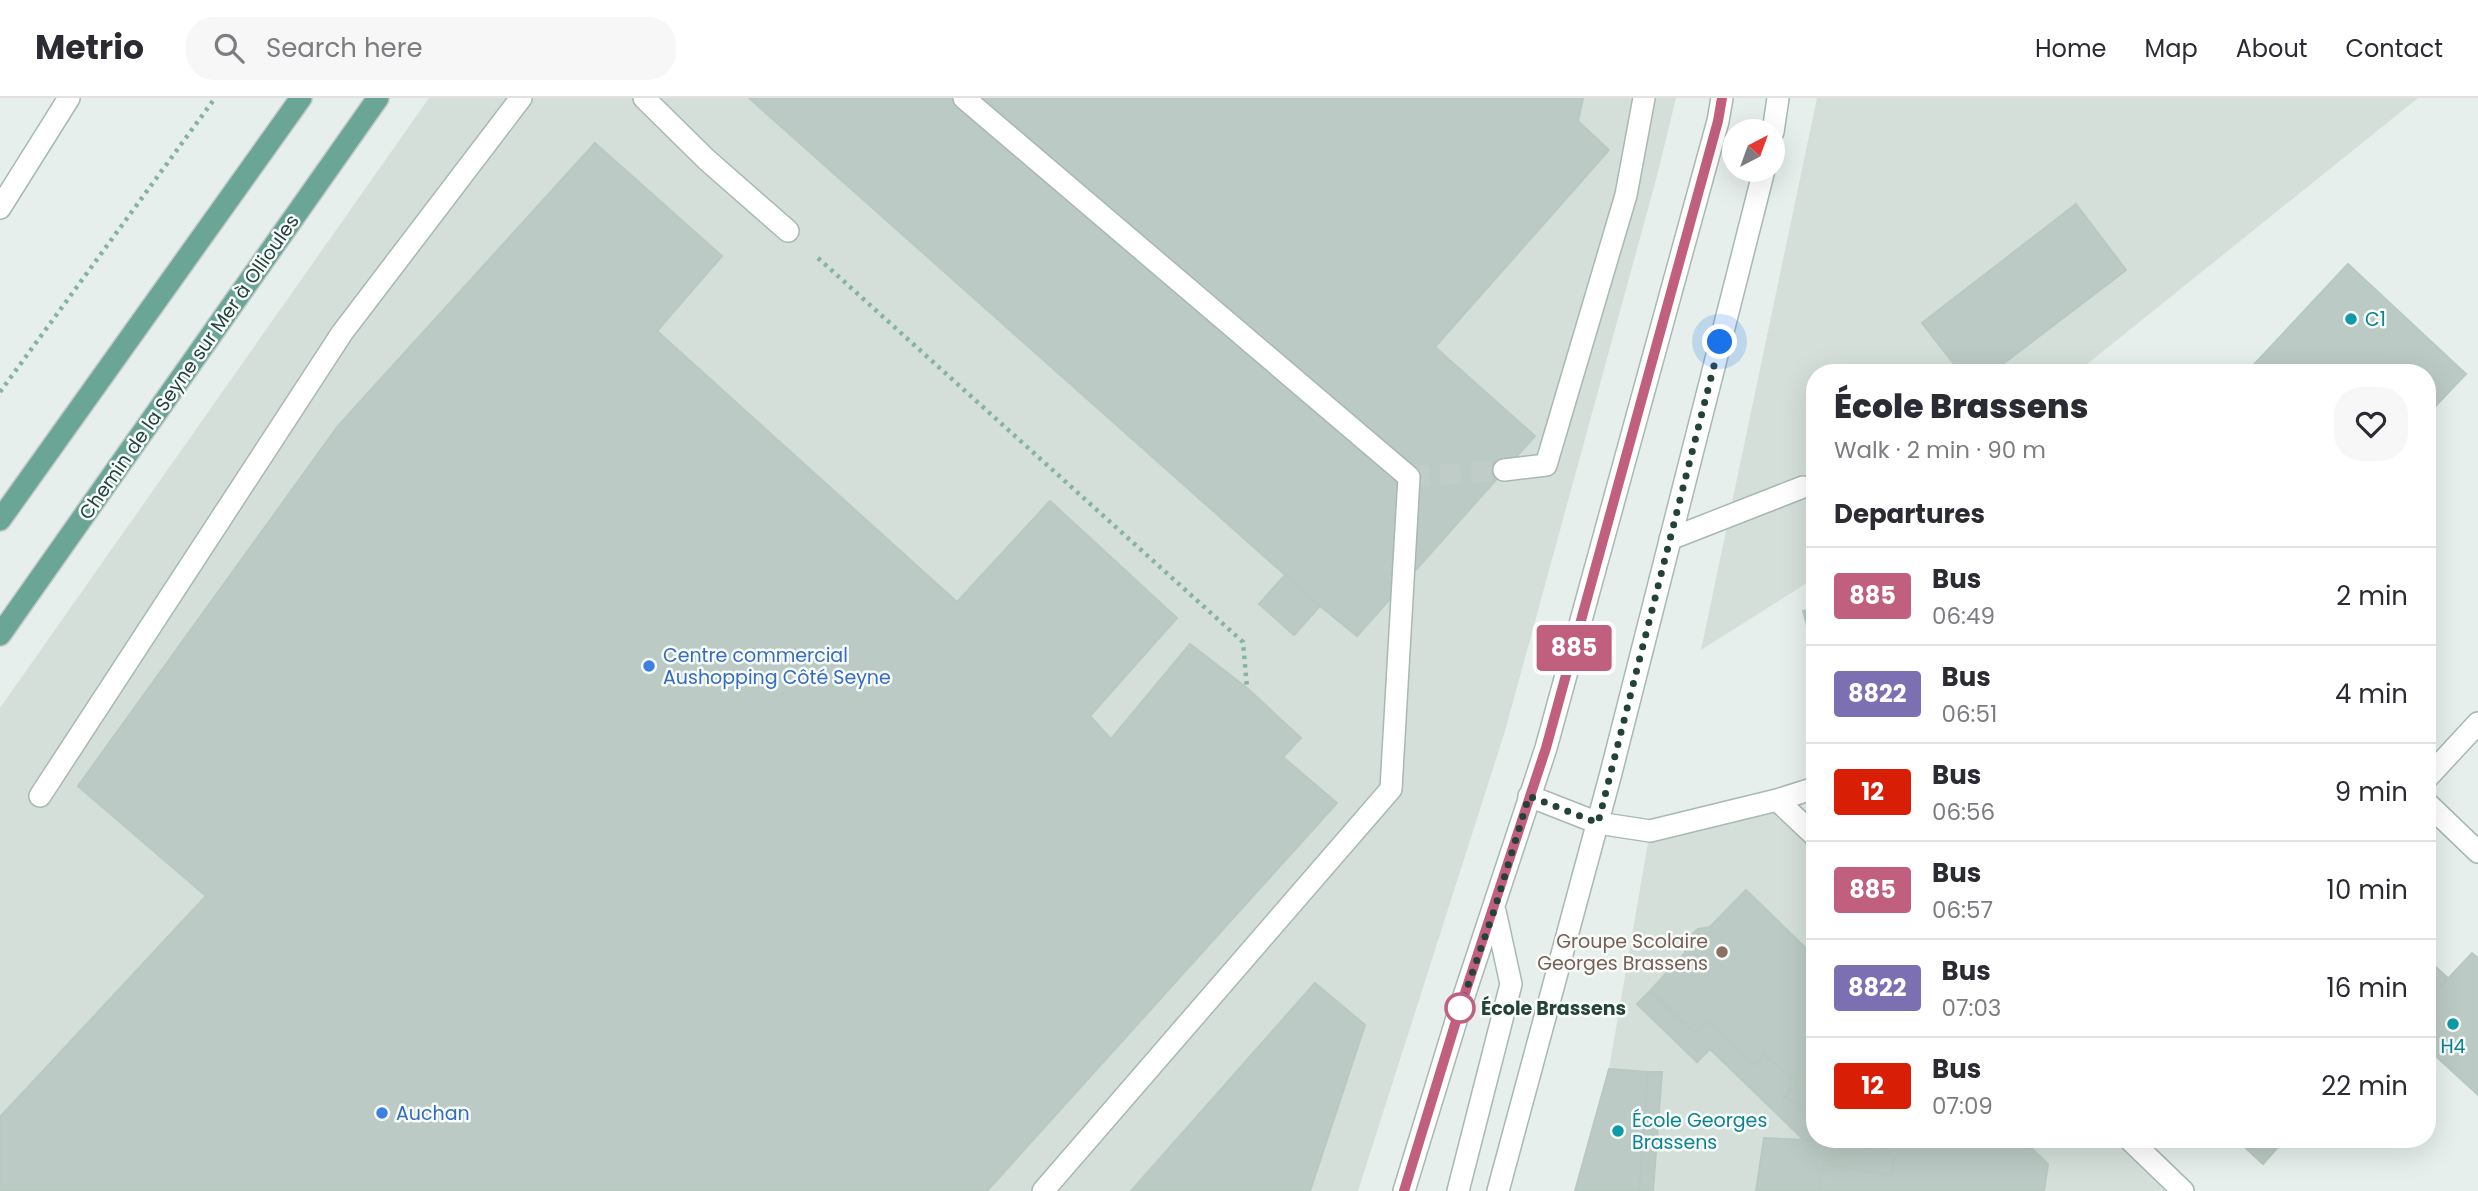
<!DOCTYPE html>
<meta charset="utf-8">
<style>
:root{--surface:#fff;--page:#f7f7f7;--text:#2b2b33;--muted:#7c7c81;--line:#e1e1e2}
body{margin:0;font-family:Poppins,sans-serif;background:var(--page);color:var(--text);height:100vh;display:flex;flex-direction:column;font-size:26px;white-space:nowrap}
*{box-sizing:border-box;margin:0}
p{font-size:23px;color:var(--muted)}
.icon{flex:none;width:38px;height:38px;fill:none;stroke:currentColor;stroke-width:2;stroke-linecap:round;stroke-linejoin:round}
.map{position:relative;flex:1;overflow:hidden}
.panel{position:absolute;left:1806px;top:266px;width:630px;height:784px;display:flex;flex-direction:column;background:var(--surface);border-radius:28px;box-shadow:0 7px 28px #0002}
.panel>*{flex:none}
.badge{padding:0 14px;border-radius:5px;font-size:24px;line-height:46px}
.needle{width:46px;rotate:41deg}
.controls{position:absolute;left:1722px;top:21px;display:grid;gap:14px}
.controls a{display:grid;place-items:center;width:63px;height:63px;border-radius:50%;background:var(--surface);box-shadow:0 7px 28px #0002;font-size:35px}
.you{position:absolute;width:35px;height:35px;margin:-18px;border:5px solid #fff;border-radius:50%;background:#1a73e8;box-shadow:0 0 0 10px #1a73e833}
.map>.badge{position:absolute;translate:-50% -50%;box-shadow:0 0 0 4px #fff}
h2{padding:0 28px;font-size:26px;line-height:63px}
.round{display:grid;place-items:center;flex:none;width:74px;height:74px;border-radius:28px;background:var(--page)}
.headline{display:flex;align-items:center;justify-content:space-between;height:119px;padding:0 28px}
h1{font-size:33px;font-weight:800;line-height:52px}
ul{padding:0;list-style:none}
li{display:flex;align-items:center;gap:21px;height:98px;padding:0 28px;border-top:2px solid var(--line)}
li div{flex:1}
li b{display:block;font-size:26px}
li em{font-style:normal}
li .badge{min-width:77px;font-weight:700;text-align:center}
header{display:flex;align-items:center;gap:42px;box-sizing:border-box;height:98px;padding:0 35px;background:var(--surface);border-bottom:2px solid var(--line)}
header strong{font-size:33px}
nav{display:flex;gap:38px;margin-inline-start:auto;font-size:24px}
.search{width:490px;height:63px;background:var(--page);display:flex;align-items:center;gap:18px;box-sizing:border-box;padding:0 24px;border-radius:28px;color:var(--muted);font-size:26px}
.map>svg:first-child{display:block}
.built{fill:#d4dfda}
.building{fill:#bbcac4;stroke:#b8c9c2;stroke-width:2}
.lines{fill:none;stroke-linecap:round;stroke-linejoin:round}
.minor-tunnel{stroke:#bfccc8;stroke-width:21;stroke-dasharray:21 10;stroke-linecap:butt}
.minor-casing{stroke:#a8b8b2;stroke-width:24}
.major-casing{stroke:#c2cac8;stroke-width:24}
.path{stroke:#86b3a5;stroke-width:4.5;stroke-dasharray:3.5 5;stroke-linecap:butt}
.minor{stroke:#fff;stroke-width:21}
.major{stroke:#6aa596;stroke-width:21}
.line-casing{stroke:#fff;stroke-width:16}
.line{stroke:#c05f7e;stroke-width:10}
.walk{stroke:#24423a;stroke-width:7;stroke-dasharray:0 12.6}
.culture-dot{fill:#0f9aa8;stroke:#f7fbf9;stroke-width:2.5}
.shop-dot{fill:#3f7fe0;stroke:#f7fbf9;stroke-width:2.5}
.education-dot{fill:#8d6e63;stroke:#f7fbf9;stroke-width:2.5}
.stop-dot{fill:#fff;stroke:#c05f7e;stroke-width:3.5}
.labels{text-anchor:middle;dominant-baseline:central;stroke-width:5;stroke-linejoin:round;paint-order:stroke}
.culture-label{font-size:19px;fill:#0d838f;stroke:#f7fbf9;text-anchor:start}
.street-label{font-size:19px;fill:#24423a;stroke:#f7fbf9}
.shop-label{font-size:19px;fill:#366cbe;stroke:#f7fbf9;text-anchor:start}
.education-label{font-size:19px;fill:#785e54;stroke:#f7fbf9;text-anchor:end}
.stop-label{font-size:19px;font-weight:bold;fill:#24423a;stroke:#f7fbf9;text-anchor:start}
</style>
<header>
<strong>Metrio</strong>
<div class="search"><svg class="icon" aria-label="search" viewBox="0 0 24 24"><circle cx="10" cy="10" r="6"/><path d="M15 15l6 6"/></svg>Search here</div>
<nav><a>Home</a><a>Map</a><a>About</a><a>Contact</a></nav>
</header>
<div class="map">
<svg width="2478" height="1093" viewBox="0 0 2478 1093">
<rect width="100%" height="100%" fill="#e6efeb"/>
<path class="built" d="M429,0H1676L1657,78L1505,633L1358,1093H0V610Z
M1817,0H2418L2076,275H1815V480L1701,552Z
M1777,702L1815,738V1041H2129L2183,1093H1575L1609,971L1650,733Z"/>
<path class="building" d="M749,0H1583L1578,23L1609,52L1435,249L1535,338L1357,538L1320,508Z
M595,45L722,158L657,233L957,504L1050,403L1177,520L1090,618L1111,641L1190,546L1247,590L1301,640L1283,659L1337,705L987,1093H0V1019L206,798L78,688L338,328Z
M2076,106L2126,172L1991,275H1961L1922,225Z
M2348,166L2466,276L2427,317V275H2246Z
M1286,476L1320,508L1294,537L1259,506Z
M1815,510V557L1803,513Z
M1746,792L1815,859V1014L1784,999L1797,985L1764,956L1754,967L1707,923L1696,936L1650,893L1685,855V843L1698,831L1710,829Z
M2472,855L2478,860V997L2427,950V903Z
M2427,861L2448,880L2427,903Z
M1315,885L1365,927L1310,1093H1131Z
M1650,893L1696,936L1707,923L1754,967L1764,956L1797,985L1784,999L1815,1014V1041H1834L1831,1043L1804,1042L1710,951L1697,964L1637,906Z
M1609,971L1648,974L1639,1093H1575Z
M1648,974H1662L1653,1093H1639Z
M1764,1040L1831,1043L1834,1041H1849L1856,1047L1870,1050L1877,1042L1894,1060L1892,1077L1823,1066L1819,1093H1756Z
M1849,1041H2022L2048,1066L2044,1093H1819L1823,1066L1892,1077L1894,1060L1877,1042L1870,1050L1856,1047Z
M2236,1041H2285L2263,1066Z"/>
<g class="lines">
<path class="minor-tunnel" d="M1409,379L1504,372"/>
<defs>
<path id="minor" d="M644,0L707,62L788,133
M964,0L1409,379L1391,691L1043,1093
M1773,34L1778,0
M0,110L69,0
M1504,372L1546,367L1626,97L1644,0
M1670,441L1803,389
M2427,680L2478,625
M40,698L342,235L521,0
M1529,698L1598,725L1650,733L1777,702L1815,690
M1777,702L1815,738
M2427,705L2478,754
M2129,1041L2183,1093
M1404,1093L1460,910L1546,650L1718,23L1722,0
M1458,1093L1511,886L1495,813
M1498,1093L1611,675L1764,72"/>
<path id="major" d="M0,422L301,0
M0,537L378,0"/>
</defs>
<use href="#minor" class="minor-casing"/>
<use href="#major" class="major-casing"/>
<path class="path" d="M818,160L1243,544L1247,590
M0,294L215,0"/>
<use href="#minor" class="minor"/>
<use href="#major" class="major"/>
</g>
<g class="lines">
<defs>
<path id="line" d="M1404,1093L1460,910L1546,650L1718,23L1722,0"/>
</defs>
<use href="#line" class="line-casing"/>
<use href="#line" class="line"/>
<path class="walk" d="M1460,910L1495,810L1529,698L1598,725L1720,244"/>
</g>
<g class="culture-dot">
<circle cx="2351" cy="221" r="7"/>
<circle cx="2453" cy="926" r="7"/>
<circle cx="1618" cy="1033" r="7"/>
</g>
<g class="shop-dot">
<circle cx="649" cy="568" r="7"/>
<circle cx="382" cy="1015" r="7"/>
</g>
<circle class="education-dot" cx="1722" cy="854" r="7"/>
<circle class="stop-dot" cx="1460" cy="910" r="14"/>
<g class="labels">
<g class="culture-label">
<text x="2365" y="221">C1</text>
<text x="2453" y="948" text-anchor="middle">H4</text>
<text x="1632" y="1022">École Georges<tspan x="1632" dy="22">Brassens</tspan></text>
</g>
<g class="street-label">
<text transform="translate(189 269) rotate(-55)">Chemin de la Seyne sur Mer à Ollioules</text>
</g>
<g class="shop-label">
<text x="663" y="557">Centre commercial<tspan x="663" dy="22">Aushopping Côté Seyne</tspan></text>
<text x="396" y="1015">Auchan</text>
</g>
<g class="education-label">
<text x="1708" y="843">Groupe Scolaire<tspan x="1708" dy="22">Georges Brassens</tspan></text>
</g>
<g class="stop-label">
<text x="1481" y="910">École Brassens</text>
</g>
</g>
</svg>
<div class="controls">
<a><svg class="needle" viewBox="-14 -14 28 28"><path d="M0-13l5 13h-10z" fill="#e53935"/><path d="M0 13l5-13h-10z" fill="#7c7c81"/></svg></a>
</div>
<div class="you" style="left:1720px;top:244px"></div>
<b class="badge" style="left:1574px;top:550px;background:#c05f7e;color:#fff">885</b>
<section class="panel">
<div class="headline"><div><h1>École Brassens</h1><p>Walk · 2 min · 90 m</p></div><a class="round"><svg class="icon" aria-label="heart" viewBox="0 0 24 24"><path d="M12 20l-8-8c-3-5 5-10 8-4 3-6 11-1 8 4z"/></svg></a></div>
<h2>Departures</h2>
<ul>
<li><span class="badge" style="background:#c05f7e;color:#fff">885</span><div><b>Bus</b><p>06:49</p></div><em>2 min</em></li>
<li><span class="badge" style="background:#7c6fb2;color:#fff">8822</span><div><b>Bus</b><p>06:51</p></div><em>4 min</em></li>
<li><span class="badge" style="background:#d81e05;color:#fff">12</span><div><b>Bus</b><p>06:56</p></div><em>9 min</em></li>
<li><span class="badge" style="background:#c05f7e;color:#fff">885</span><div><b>Bus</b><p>06:57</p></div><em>10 min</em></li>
<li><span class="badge" style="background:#7c6fb2;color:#fff">8822</span><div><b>Bus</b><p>07:03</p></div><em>16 min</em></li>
<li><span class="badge" style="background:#d81e05;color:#fff">12</span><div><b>Bus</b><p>07:09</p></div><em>22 min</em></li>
</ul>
</section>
</div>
